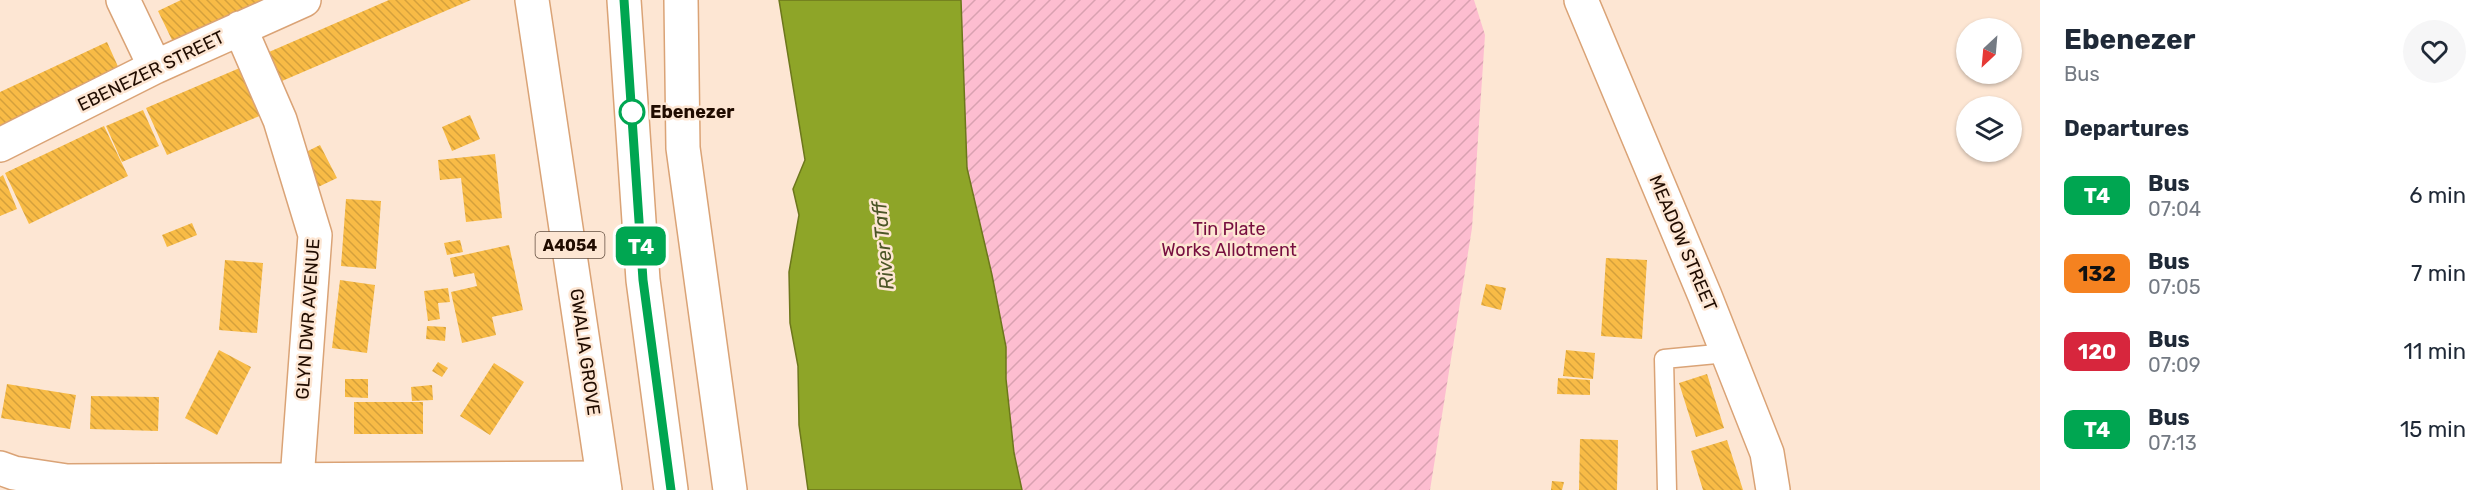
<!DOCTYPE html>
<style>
:root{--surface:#fff;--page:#f6f6f7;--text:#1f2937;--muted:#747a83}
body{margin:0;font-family:Rubik,sans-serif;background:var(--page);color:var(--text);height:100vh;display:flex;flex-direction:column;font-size:22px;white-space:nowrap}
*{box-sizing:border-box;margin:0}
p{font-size:20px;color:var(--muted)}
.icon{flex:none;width:33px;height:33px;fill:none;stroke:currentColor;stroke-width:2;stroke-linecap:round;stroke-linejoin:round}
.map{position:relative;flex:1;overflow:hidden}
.details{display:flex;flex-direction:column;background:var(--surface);width:450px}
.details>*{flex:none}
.badge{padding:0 12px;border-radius:9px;font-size:21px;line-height:39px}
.needle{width:39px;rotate:206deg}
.buttons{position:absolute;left:1956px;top:18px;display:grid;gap:12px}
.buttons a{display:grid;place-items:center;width:66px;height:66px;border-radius:50%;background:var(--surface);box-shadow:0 2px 4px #0004;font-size:30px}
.map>.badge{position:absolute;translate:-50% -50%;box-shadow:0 0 0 3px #fff}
h2{padding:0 24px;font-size:22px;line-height:54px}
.round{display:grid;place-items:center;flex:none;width:63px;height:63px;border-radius:32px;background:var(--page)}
.head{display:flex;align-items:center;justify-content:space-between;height:102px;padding:0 24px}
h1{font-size:28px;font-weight:700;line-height:45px}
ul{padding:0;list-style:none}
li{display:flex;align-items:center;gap:18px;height:78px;padding:0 24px}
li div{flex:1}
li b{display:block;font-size:22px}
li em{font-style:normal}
li .badge{min-width:66px;font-weight:700;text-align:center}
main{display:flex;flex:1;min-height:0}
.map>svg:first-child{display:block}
.garden{fill:url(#garden-furrows)}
.water{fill:#8ea528;stroke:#6d771c;stroke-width:1.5}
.building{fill:url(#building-back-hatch)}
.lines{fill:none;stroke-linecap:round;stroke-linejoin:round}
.lane-casing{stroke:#daa376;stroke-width:21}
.street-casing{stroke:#daa376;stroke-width:36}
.primary-casing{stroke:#daa376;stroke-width:36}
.highway-casing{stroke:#daa376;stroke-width:36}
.lane{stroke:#fff;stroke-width:18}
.street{stroke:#fff;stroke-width:33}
.primary{stroke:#fff;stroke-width:33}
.highway{stroke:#fff;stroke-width:33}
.line-casing{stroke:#fff;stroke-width:14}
.line{stroke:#00a651;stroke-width:9}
.stop-dot{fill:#fff;stroke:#00a651;stroke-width:3}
.labels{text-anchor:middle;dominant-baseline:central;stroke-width:5;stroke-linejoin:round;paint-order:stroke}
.shield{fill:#fde6d3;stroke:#624d3f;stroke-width:1.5}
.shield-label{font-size:16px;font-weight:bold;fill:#200c00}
.street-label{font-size:18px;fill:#200c00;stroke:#fde6d3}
.stop-label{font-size:18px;font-weight:bold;fill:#200c00;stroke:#fde6d3;text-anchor:start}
.park-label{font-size:18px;fill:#770e3f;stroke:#fde6d3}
.water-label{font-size:20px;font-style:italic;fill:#4b5526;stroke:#fde6d3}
</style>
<main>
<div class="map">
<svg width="2040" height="490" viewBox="0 0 2040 490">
<defs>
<pattern id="garden-furrows" width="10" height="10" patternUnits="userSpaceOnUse" patternTransform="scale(1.5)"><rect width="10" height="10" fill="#fdbdd0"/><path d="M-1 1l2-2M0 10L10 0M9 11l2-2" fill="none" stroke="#d9a1b1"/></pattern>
<pattern id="building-back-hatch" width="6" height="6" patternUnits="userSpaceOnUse" patternTransform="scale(1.5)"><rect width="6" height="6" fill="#f8bb46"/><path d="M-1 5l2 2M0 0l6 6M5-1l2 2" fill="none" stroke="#d4a03c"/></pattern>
</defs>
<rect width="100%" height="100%" fill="#fde6d3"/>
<path class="garden" d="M961,0H1474L1485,35L1472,228L1430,490H1022L1014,453L1006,379V347L992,275L967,168Z"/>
<path class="water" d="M779,0H961L967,168L992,275L1006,347V379L1014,453L1022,490H808L799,425L798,366L790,323L789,272L799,215L793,189L805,160Z"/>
<path class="building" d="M181,0H264L173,42L158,11Z
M389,0H471L275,84L262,55Z
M107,42L120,71L0,127V92Z
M242,67L262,115L167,155L146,108Z
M143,110L159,146L122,162L106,126Z
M470,115L480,139L452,151L442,127Z
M104,126L128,176L29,224L5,173Z
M320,145L337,178L316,188L300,155Z
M495,154L502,218L466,222L461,178L440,180L438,160Z
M3,175L17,209L0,216V177Z
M346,199L381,201L376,269L341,266Z
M192,223L197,235L167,247L162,235Z
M460,240L463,252L447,255L444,243Z
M509,245L523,310L492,317L496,335L462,343L451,292L477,286L474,273L454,277L450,258Z
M1606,258L1647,260L1642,339L1601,336Z
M225,260L263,263L257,333L219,330Z
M340,280L375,285L367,353L332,348Z
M1486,284L1506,288L1501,310L1481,305Z
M448,288L450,302L438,303L440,319L428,321L424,291Z
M427,326L446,327L445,341L426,339Z
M219,350L251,367L217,435L185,418Z
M1566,350L1595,353L1593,379L1563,376Z
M438,362L448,368L442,377L432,371Z
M494,363L524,382L490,435L460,416Z
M1707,374L1724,428L1696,437L1679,383Z
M1558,378L1590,380V395L1557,394Z
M345,379H368V398L345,397Z
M7,384L76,395L70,429L1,418Z
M432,385L433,400L412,401L411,387Z
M91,396L159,397L158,431L90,429Z
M354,402H423V434H354Z
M1580,439L1618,440L1617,490H1579Z
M1727,440L1743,490H1703L1691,451Z
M1552,481L1564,482L1562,490H1551Z"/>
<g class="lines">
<defs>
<path id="lane" d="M1667,490L1664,359L1727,353"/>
<path id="street" d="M123,0L155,67
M1581,0L1705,296L1767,453L1773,490
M240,28L280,120L315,235L297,480L299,490
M0,145L155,67L304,0
M0,468L14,473L67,481L603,478"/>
<path id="primary" d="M532,0L605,490"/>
<path id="highway" d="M624,0L643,280L671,490
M681,0L683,148L730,490"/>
</defs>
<use href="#lane" class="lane-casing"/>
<use href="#street" class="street-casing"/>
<use href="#primary" class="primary-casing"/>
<use href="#highway" class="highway-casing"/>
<use href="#lane" class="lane"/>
<use href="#street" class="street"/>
<use href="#primary" class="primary"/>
<use href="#highway" class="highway"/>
</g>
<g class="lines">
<defs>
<path id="line" d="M624,0L643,280L671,490"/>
</defs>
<use href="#line" class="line-casing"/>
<use href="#line" class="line"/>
</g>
<circle class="stop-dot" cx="632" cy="112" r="12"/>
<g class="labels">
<rect class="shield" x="535.5" y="232" width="69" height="26" rx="4.5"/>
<g class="shield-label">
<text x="570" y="245">A4054</text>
</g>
<g class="street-label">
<text transform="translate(151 71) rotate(-26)">EBENEZER STREET</text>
<text transform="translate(1683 243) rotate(67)">MEADOW STREET</text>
<text transform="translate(308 319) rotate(-86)">GLYN DWR AVENUE</text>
<text transform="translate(585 352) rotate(82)">GWALIA GROVE</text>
</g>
<g class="stop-label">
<text x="650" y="112">Ebenezer</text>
</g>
<g class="park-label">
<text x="1229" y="229">Tin Plate<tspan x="1229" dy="21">Works Allotment</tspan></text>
</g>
<g class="water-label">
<text transform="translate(883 246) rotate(-95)">River Taff</text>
</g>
</g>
</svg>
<div class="buttons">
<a><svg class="needle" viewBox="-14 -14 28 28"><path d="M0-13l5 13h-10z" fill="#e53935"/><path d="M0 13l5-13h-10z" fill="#747a83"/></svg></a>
<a><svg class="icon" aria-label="layers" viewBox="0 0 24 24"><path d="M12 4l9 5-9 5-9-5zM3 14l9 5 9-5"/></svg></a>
</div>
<b class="badge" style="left:641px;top:246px;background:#00a651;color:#fff">T4</b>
</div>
<section class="details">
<div class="head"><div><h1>Ebenezer</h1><p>Bus</p></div><a class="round"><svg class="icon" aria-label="heart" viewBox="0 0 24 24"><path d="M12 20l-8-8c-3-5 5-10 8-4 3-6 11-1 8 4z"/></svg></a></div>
<h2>Departures</h2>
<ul>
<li><span class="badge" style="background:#00a651;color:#fff">T4</span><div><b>Bus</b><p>07:04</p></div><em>6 min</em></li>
<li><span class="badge" style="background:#f58220;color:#111">132</span><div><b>Bus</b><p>07:05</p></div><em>7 min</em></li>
<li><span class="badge" style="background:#d7263d;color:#fff">120</span><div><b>Bus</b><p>07:09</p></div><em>11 min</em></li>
<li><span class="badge" style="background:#00a651;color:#fff">T4</span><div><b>Bus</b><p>07:13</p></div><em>15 min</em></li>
</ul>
</section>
</main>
